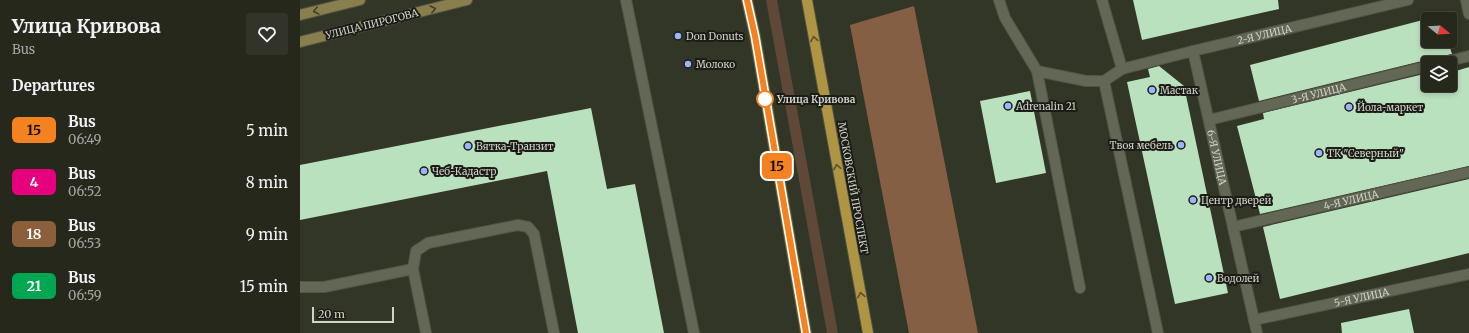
<!DOCTYPE html>
<meta charset="utf-8">
<style>
:root{--surface:#26281c;--page:#323429;--text:#f1f3f6;--muted:#a4a6a3;--line:#42443b}
body{margin:0;font-family:Merriweather,serif;background:var(--page);color:var(--text);height:100vh;display:flex;flex-direction:column;font-size:15px;white-space:nowrap}
*{box-sizing:border-box;margin:0}
p{font-size:13px;color:var(--muted)}
.icon{flex:none;width:22px;height:22px;fill:none;stroke:currentColor;stroke-width:2;stroke-linecap:round;stroke-linejoin:round}
.map{position:relative;flex:1;overflow:hidden}
.side{display:flex;flex-direction:column;background:var(--surface);width:300px}
.side>*{flex:none}
.badge{padding:0 8px;border-radius:6px;font-size:14px;line-height:26px}
.needle{width:26px;rotate:108deg}
.buttons{position:absolute;left:1121px;top:12px;display:grid;gap:8px}
.buttons a{display:grid;place-items:center;width:36px;height:36px;border-radius:4px;background:var(--surface);box-shadow:0 2px 6px #0003,0 0 0 1px var(--line);font-size:20px}
.scale{position:absolute;left:12px;bottom:10px;width:82px;box-sizing:border-box;padding-left:4px;border:2px solid #d0d3c9;border-top:0;font-size:11px;line-height:14px;white-space:nowrap;color:#d0d3c9;-webkit-text-stroke:3px #1b1c15;paint-order:stroke}
.map>.badge{position:absolute;translate:-50% -50%;box-shadow:0 0 0 2px #fff}
h2{padding:0 12px;font-size:15px;line-height:36px}
.round{display:grid;place-items:center;flex:none;width:42px;height:42px;border-radius:4px;background:var(--page)}
.overview{display:flex;align-items:center;justify-content:space-between;height:68px;padding:0 12px}
h1{font-size:19px;font-weight:700;line-height:30px}
ul{padding:0;list-style:none}
li{display:flex;align-items:center;gap:12px;height:52px;padding:0 12px}
li div{flex:1}
li b{display:block;font-size:15px}
li em{font-style:normal}
li .badge{min-width:44px;font-weight:700;text-align:center}
main{display:flex;flex:1;min-height:0}
.map>svg:first-child{display:block}
.green{fill:#5f4837}
.forest{fill:#845f43}
.building{fill:#bae1be}
.lines{fill:none;stroke-linecap:round;stroke-linejoin:round}
.lane-casing{stroke:#515446;stroke-width:12}
.secondary-casing{stroke:#515446;stroke-width:12}
.primary-casing{stroke:#515446;stroke-width:12}
.lane{stroke:#636756;stroke-width:10}
.secondary{stroke:#897e4d;stroke-width:10}
.primary{stroke:#af9543;stroke-width:10}
.oneway{stroke:#423e29}
.oneway2{stroke:#5e522a}
.line-casing{stroke:#fff;stroke-width:9}
.line{stroke:#f58220;stroke-width:6}
.poi-dot{fill:#99b5fd;stroke:#1b1c15;stroke-width:1.5}
.stop-dot{fill:#fff;stroke:#f58220;stroke-width:2}
.labels{text-anchor:middle;dominant-baseline:central;stroke-width:4;stroke-linejoin:round;paint-order:stroke}
.street-label{font-size:10px;fill:#d0d3c9;stroke:#1b1c15}
.poi-label{font-size:10px;fill:#d0d3c9;stroke:#1b1c15;text-anchor:start}
.stop-label{font-size:10px;font-weight:bold;fill:#d0d3c9;stroke:#1b1c15;text-anchor:start}
</style>
<main>
<section class="side">
<div class="overview"><div><h1>Улица Кривова</h1><p>Bus</p></div><a class="round"><svg class="icon" aria-label="heart" viewBox="0 0 24 24"><path d="M12 20l-8-8c-3-5 5-10 8-4 3-6 11-1 8 4z"/></svg></a></div>
<h2>Departures</h2>
<ul>
<li><span class="badge" style="background:#f58220;color:#111">15</span><div><b>Bus</b><p>06:49</p></div><em>5 min</em></li>
<li><span class="badge" style="background:#e6007e;color:#fff">4</span><div><b>Bus</b><p>06:52</p></div><em>8 min</em></li>
<li><span class="badge" style="background:#8b5e3c;color:#fff">18</span><div><b>Bus</b><p>06:53</p></div><em>9 min</em></li>
<li><span class="badge" style="background:#00a651;color:#fff">21</span><div><b>Bus</b><p>06:59</p></div><em>15 min</em></li>
</ul>
</section>
<div class="map">
<svg width="1169" height="333" viewBox="0 0 1169 333">
<rect width="100%" height="100%" fill="#323626"/>
<path class="green" d="M466,0H477L538,333H527Z"/>
<path class="forest" d="M614,6L678,333H609L550,25Z"/>
<path class="building" d="M833,0H978L979,9L842,40Z
M1142,15L1143,19H1128V41H1148L1152,54L1138,57L1135,59L1134,63L1130,60H1126L959,101L950,65Z
M859,66L884,86L928,293L875,304L827,82L850,77L848,69Z
M1155,66L1156,71L1169,67V166L960,214L937,126L964,119L963,113L1128,73V85H1150V67Z
M730,91L746,173L696,183L680,101Z
M291,108L307,189L335,184L364,333H278L247,171L0,220V165Z
M1169,179V253L980,299L963,227Z
M1109,309L1114,333H1042L1041,323Z"/>
<g class="lines">
<defs>
<g id="lane">
<path d="M326,0L394,333"/>
<path d="M699,0L705,18L737,71L780,288"/>
<path d="M802,0L822,69"/>
<path d="M1166,0L1169,14"/>
<path id="s1" d="M893,51L957,333"/>
<path d="M1140,63L1169,56"/>
<path d="M737,71L786,81H804"/>
<path id="s2" d="M909,120L1128,66"/>
<path id="s3" d="M933,227L1169,172"/>
<path d="M113,269L126,333"/>
<path d="M0,287H24L113,269L116,251L128,243L218,225L228,227L234,234L254,333"/>
<path id="s4" d="M954,320L1169,274"/>
<path id="s5" d="M858,333L804,81L822,69L893,51L1108,0"/>
</g>
<path id="secondary" d="M0,15L60,0
M0,42L167,0"/>
<path id="primary" d="M447,0L455,36L506,333
M507,0L568,333"/>
</defs>
<use href="#lane" class="lane-casing"/>
<use href="#secondary" class="secondary-casing"/>
<use href="#primary" class="primary-casing"/>
<use href="#lane" class="lane"/>
<use href="#secondary" class="secondary"/>
<use href="#primary" class="primary"/>
</g>
<defs><path id="oneway-chevron" d="M-2-3.5L2.5 0L-2 3.5" fill="none" stroke-width="1.6" stroke-linecap="round" stroke-linejoin="round"/></defs>
<g class="oneway">
<use href="#oneway-chevron" transform="translate(133 9) rotate(-14)"/>
<use href="#oneway-chevron" transform="translate(16 11) rotate(166)"/>
</g>
<g class="oneway2">
<use href="#oneway-chevron" transform="translate(514 39) rotate(-100)"/>
<use href="#oneway-chevron" transform="translate(537 167) rotate(-100)"/>
<use href="#oneway-chevron" transform="translate(561 295) rotate(-100)"/>
</g>
<g class="lines">
<defs>
<path id="line" d="M447,0L455,36L506,333"/>
</defs>
<use href="#line" class="line-casing"/>
<use href="#line" class="line"/>
</g>
<g class="poi-dot">
<circle cx="378" cy="36" r="4"/>
<circle cx="388" cy="64" r="4"/>
<circle cx="852" cy="90" r="4"/>
<circle cx="708" cy="106" r="4"/>
<circle cx="1049" cy="107" r="4"/>
<circle cx="881" cy="145" r="4"/>
<circle cx="168" cy="146" r="4"/>
<circle cx="1019" cy="153" r="4"/>
<circle cx="124" cy="171" r="4"/>
<circle cx="893" cy="200" r="4"/>
<circle cx="909" cy="278" r="4"/>
</g>
<circle class="stop-dot" cx="465" cy="99" r="8"/>
<g class="labels">
<g class="street-label">
<text transform="translate(72 24) rotate(-14)">УЛИЦА ПИРОГОВА</text>
<text stroke="none"><textPath href="#s5" startOffset="426">2-Я УЛИЦА</textPath></text>
<text stroke="none"><textPath href="#s2" startOffset="113">3-Я УЛИЦА</textPath></text>
<text stroke="none"><textPath href="#s1" startOffset="109">6-Я УЛИЦА</textPath></text>
<text transform="translate(553 188) rotate(80)">МОСКОВСКИЙ ПРОСПЕКТ</text>
<text stroke="none"><textPath href="#s3" startOffset="121">4-Я УЛИЦА</textPath></text>
<text stroke="none"><textPath href="#s4" startOffset="110">5-Я УЛИЦА</textPath></text>
</g>
<g class="poi-label">
<text x="386" y="36">Don Donuts</text>
<text x="396" y="64">Молоко</text>
<text x="860" y="90">Мастак</text>
<text x="716" y="106">Adrenalin 21</text>
<text x="1057" y="107">Йола-маркет</text>
<text x="873" y="145" text-anchor="end">Твоя мебель</text>
<text x="176" y="146">Вятка-Транзит</text>
<text x="1027" y="153">ТК "Северный"</text>
<text x="132" y="171">Чеб-Кадастр</text>
<text x="901" y="200">Центр дверей</text>
<text x="917" y="278">Водолей</text>
</g>
<g class="stop-label">
<text x="477" y="99">Улица Кривова</text>
</g>
</g>
</svg>
<div class="buttons">
<a><svg class="needle" viewBox="-14 -14 28 28"><path d="M0-13l5 13h-10z" fill="#e53935"/><path d="M0 13l5-13h-10z" fill="#a4a6a3"/></svg></a>
<a><svg class="icon" aria-label="layers" viewBox="0 0 24 24"><path d="M12 4l9 5-9 5-9-5zM3 14l9 5 9-5"/></svg></a>
</div>
<div class="scale">20 m</div>
<b class="badge" style="left:477px;top:166px;background:#f58220;color:#111">15</b>
</div>
</main>
